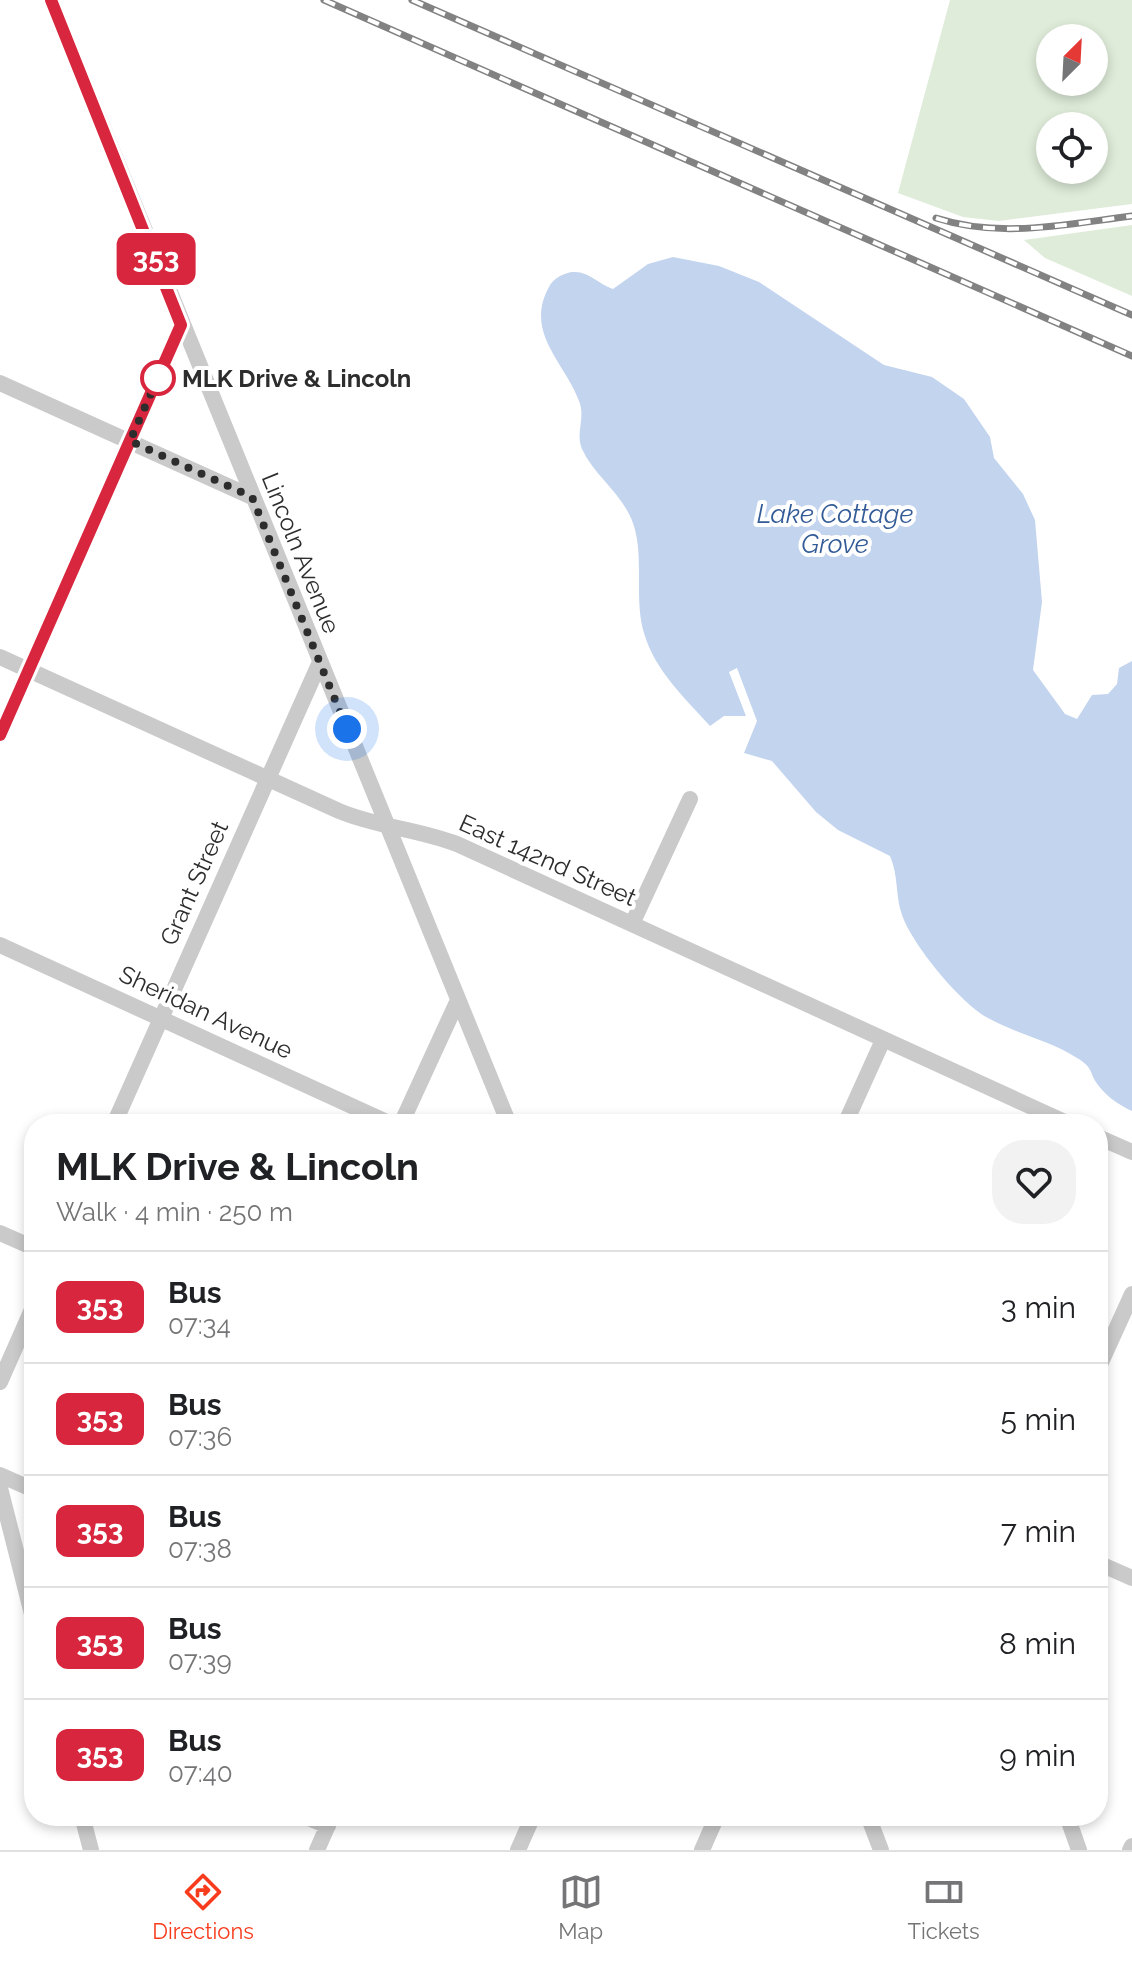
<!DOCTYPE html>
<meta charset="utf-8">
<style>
:root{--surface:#fff;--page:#f2f2f2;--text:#202124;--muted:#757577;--line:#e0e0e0;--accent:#f73b1c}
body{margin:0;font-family:Raleway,sans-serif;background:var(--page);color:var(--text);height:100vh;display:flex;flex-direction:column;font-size:30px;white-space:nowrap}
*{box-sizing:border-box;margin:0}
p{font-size:26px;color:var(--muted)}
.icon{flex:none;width:44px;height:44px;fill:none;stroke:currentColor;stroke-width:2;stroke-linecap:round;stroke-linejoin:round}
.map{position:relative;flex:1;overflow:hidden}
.panel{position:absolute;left:24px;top:1114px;width:1084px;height:712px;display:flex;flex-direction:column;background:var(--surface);border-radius:32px;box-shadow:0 4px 12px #0003}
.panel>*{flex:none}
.badge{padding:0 16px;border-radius:12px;font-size:28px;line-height:52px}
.needle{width:52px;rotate:24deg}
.buttons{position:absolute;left:1036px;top:24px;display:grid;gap:16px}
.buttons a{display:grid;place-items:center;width:72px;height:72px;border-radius:50%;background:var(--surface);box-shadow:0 4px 12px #0003;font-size:40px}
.you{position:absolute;width:40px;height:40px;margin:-20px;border:6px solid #fff;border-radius:50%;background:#1a73e8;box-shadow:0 0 0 12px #1a73e833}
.map>.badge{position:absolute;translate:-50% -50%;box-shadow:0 0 0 4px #fff}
.round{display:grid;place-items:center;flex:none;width:84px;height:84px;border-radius:32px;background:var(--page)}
.headline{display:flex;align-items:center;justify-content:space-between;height:136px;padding:0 32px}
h1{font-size:38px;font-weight:700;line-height:60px}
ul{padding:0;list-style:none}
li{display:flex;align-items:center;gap:24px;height:112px;padding:0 32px;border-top:2px solid var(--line)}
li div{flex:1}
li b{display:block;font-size:30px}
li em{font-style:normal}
li .badge{min-width:88px;font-weight:700;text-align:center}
.dock{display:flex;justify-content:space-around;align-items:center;height:112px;border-top:2px solid var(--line);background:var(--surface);font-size:22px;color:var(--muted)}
.dock a{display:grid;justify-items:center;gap:4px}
.dock .active{color:var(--accent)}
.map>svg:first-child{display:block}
.green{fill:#dfecd9;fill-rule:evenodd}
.water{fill:#c3d4ee}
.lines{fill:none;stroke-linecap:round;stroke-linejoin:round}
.minor{stroke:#cacaca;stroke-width:16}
.rail-casing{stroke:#828282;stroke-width:7}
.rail{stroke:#fff;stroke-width:4;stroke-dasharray:12;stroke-linecap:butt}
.line-casing{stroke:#fff;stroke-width:18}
.line{stroke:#d7263d;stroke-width:12}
.walk{stroke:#2d2d2d;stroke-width:8;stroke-dasharray:0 14.4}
.stop-dot{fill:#fff;stroke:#d7263d;stroke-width:4}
.labels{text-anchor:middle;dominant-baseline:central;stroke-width:8;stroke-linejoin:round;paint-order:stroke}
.stop-label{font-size:24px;font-weight:bold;fill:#2d2d2d;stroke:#fff;text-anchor:start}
.street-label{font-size:24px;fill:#2d2d2d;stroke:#fff}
.water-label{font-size:26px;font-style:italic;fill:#335b97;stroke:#fff}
</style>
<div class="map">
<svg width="1132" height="1850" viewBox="0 0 1132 1850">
<rect width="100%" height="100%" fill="#fff"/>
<path class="green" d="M950,0H1132V204L999,221L963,217L898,193ZM1050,38H1094V82H1050ZM1050,126H1094V170H1050Z
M1132,225V296L1045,258L1024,240Z"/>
<path class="water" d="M673,257L719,266L759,282L884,365L932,377L964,399L990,437L994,458L1023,494L1035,520L1042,602L1033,670L1065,714L1077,719L1092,695L1108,694L1117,684L1119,668L1132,661V1111C1119,1105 1107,1097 1098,1085C1089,1073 1094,1068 1077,1058C1050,1040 1016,1034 988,1018C960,1003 912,944 902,915C895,896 899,877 890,856L838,830L816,812L772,761L744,753L757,721L737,668L729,672L746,716H724L710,726C685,698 655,671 644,633C633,597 646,552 631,518C619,491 594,475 582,449C575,432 586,418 579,401C564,361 523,332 550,285C554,278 567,271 575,272C589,272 600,285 613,289L648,264Z"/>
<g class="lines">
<path class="minor" d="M51,0L509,1124
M0,383L252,497
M0,657L339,811C377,827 418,829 457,844L1069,1124
M0,735L181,325
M632,924L690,799
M0,945L391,1124
M114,1124L320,662
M401,1124L458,1000
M845,1124L883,1040
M1098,1137L1132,1152
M0,1233L34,1248
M1098,1369L1132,1294
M0,1382L34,1305
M0,1475L34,1490
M0,1488L34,1622
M1098,1563L1132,1578
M82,1816L91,1850
M304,1816L328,1826
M868,1816L881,1850
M1067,1816L1079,1850
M317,1850L332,1816
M518,1850L533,1816
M702,1850L717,1816
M1130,1850L1132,1846"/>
<defs>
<path id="rail" d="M324,0L1132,356
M412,0L1132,315
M936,218C1001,239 1066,224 1132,216"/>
</defs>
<use href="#rail" class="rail-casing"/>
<use href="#rail" class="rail"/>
</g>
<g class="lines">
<defs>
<path id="line" d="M0,735L181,325L51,0"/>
</defs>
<use href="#line" class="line-casing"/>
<use href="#line" class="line"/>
<path class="walk" d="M158,378L160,373L130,441L252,497L347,729"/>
</g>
<circle class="stop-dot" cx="158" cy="378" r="16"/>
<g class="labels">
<g class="stop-label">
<text x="182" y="378">MLK Drive &amp; Lincoln</text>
</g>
<g class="street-label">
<text transform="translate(301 553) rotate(68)">Lincoln Avenue</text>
<text transform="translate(548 860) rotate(24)">East 142nd Street</text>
<text transform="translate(194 883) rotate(-66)">Grant Street</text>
<text transform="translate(206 1012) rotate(25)">Sheridan Avenue</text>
</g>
<g class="water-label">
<text x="835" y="514">Lake Cottage<tspan x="835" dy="30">Grove</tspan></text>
</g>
</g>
</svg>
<div class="buttons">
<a><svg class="needle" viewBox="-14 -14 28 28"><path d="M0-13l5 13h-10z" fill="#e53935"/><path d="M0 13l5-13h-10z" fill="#757577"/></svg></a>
<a><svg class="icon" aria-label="locate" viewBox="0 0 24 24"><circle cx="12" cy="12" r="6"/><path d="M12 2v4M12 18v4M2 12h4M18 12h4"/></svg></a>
</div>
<div class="you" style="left:347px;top:729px"></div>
<b class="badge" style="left:156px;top:259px;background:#d7263d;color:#fff">353</b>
<section class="panel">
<div class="headline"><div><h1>MLK Drive &amp; Lincoln</h1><p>Walk · 4 min · 250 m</p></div><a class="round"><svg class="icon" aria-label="heart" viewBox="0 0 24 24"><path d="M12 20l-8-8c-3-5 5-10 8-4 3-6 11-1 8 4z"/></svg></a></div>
<ul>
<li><span class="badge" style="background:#d7263d;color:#fff">353</span><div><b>Bus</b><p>07:34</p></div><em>3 min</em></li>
<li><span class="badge" style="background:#d7263d;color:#fff">353</span><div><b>Bus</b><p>07:36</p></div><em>5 min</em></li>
<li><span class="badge" style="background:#d7263d;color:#fff">353</span><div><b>Bus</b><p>07:38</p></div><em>7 min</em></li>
<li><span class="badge" style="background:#d7263d;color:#fff">353</span><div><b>Bus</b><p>07:39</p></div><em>8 min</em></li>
<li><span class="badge" style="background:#d7263d;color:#fff">353</span><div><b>Bus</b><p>07:40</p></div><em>9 min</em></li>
</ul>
</section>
</div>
<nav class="dock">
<a class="active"><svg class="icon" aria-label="directions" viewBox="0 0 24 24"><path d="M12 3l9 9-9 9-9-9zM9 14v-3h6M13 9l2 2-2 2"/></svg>Directions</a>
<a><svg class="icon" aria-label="map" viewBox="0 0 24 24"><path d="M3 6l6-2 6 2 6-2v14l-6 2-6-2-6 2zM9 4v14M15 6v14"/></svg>Map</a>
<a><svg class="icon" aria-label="tickets" viewBox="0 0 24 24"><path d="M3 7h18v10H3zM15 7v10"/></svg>Tickets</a>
</nav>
